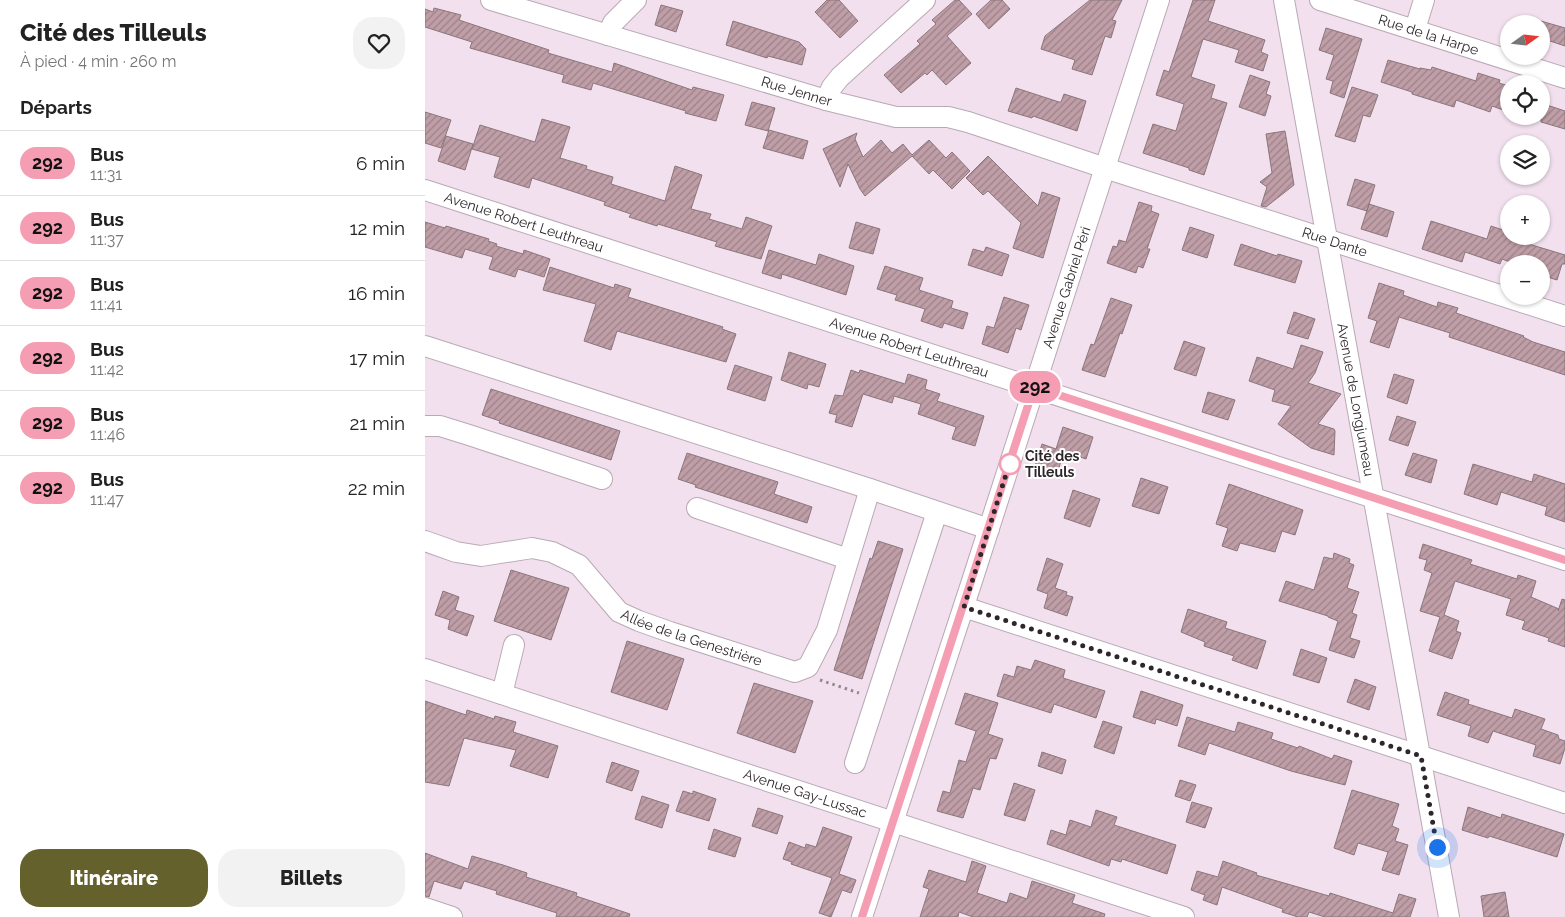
<!DOCTYPE html>
<html lang="fr">
<meta charset="utf-8">
<style>
:root{--surface:#fff;--page:#f2f2f2;--text:#222;--muted:#767676;--line:#e0e0e0;--accent:#65612d}
body{margin:0;font-family:Raleway,sans-serif;background:var(--page);color:var(--text);height:100vh;display:flex;flex-direction:column;font-size:19px;white-space:nowrap}
*{box-sizing:border-box;margin:0}
p{font-size:16px;color:var(--muted)}
.icon{flex:none;width:28px;height:28px;fill:none;stroke:currentColor;stroke-width:2;stroke-linecap:round;stroke-linejoin:round}
.map{position:relative;flex:1;overflow:hidden}
.details{display:flex;flex-direction:column;background:var(--surface);width:425px}
.details>*{flex:none}
.badge{padding:0 10px;border-radius:16px;font-size:18px;line-height:32px}
.needle{width:32px;rotate:75deg}
.buttons{position:absolute;left:1075px;top:15px;display:grid;gap:10px}
.buttons a{display:grid;place-items:center;width:50px;height:50px;border-radius:50%;background:var(--surface);box-shadow:0 1px 4px #0004;font-size:25px}
.you{position:absolute;width:25px;height:25px;margin:-12px;border:4px solid #fff;border-radius:50%;background:#1a73e8;box-shadow:0 0 0 8px #1a73e833}
.map>.badge{position:absolute;translate:-50% -50%;box-shadow:0 0 0 2px #fff}
h2{padding:0 20px;font-size:19px;line-height:45px}
.round{display:grid;place-items:center;flex:none;width:52px;height:52px;border-radius:20px;background:var(--page)}
.summary{display:flex;align-items:center;justify-content:space-between;height:85px;padding:0 20px}
h1{font-size:24px;font-weight:800;line-height:38px}
.button{display:flex;gap:10px;margin-top:auto;padding:10px 20px}
.button a{flex:1;height:58px;border-radius:20px;background:var(--accent);color:#fff;font-size:20px;font-weight:800;line-height:58px;text-align:center}
.button a+a{background:var(--page);color:var(--text)}
ul{padding:0;list-style:none}
li{display:flex;align-items:center;gap:15px;height:65px;padding:0 20px;border-top:1px solid var(--line)}
li div{flex:1}
li b{display:block;font-size:19px}
li em{font-style:normal}
li .badge{min-width:55px;font-weight:700;text-align:center}
main{display:flex;flex:1;min-height:0}
.map>svg:first-child{display:block}
.building{fill:url(#building-hatch);stroke:#8a767b}
.lines{fill:none;stroke-linecap:round;stroke-linejoin:round}
.minor-casing{stroke:#b9a9b5;stroke-width:22}
.path{stroke:#958892;stroke-width:3;stroke-dasharray:2.5 4;stroke-linecap:butt}
.minor{stroke:#fff;stroke-width:20}
.line-casing{stroke:#fff;stroke-width:11}
.line{stroke:#f59eb3;stroke-width:8}
.walk{stroke:#2d262b;stroke-width:5;stroke-dasharray:0 9}
.stop-dot{fill:#fff;stroke:#f59eb3;stroke-width:2.5}
.labels{text-anchor:middle;dominant-baseline:central;stroke-width:4;stroke-linejoin:round;paint-order:stroke}
.street-label{font-size:14px;fill:#2d262b;stroke:#fff}
.stop-label{font-size:14px;font-weight:bold;fill:#2d262b;stroke:#fff;text-anchor:start}
</style>
<main>
<section class="details">
<div class="summary"><div><h1>Cité des Tilleuls</h1><p>À pied · 4 min · 260 m</p></div><a class="round"><svg class="icon" aria-label="heart" viewBox="0 0 24 24"><path d="M12 20l-8-8c-3-5 5-10 8-4 3-6 11-1 8 4z"/></svg></a></div>
<h2>Départs</h2>
<ul>
<li><span class="badge" style="background:#f59eb3;color:#111">292</span><div><b>Bus</b><p>11:31</p></div><em>6 min</em></li>
<li><span class="badge" style="background:#f59eb3;color:#111">292</span><div><b>Bus</b><p>11:37</p></div><em>12 min</em></li>
<li><span class="badge" style="background:#f59eb3;color:#111">292</span><div><b>Bus</b><p>11:41</p></div><em>16 min</em></li>
<li><span class="badge" style="background:#f59eb3;color:#111">292</span><div><b>Bus</b><p>11:42</p></div><em>17 min</em></li>
<li><span class="badge" style="background:#f59eb3;color:#111">292</span><div><b>Bus</b><p>11:46</p></div><em>21 min</em></li>
<li><span class="badge" style="background:#f59eb3;color:#111">292</span><div><b>Bus</b><p>11:47</p></div><em>22 min</em></li>
</ul>
<div class="button"><a>Itinéraire</a><a>Billets</a></div>
</section>
<div class="map">
<svg width="1140" height="917" viewBox="0 0 1140 917">
<defs>
<pattern id="building-hatch" width="6" height="6" patternUnits="userSpaceOnUse" patternTransform="scale(1.25)"><rect width="6" height="6" fill="#bf9ea7"/><path d="M-1 1l2-2M0 6l6-6M5 7l2-2" fill="none" stroke="#9c8188"/></pattern>
</defs>
<rect width="100%" height="100%" fill="#f2e0ee"/>
<path class="building" d="M402,0H414L433,21L415,38L390,12Z
M530,0H534L547,14L522,36L546,63L521,85L507,70L502,75L500,73L476,93L459,75L495,44L492,41L511,24L507,20Z
M566,0H577L585,9L564,29L551,14Z
M665,0H697L687,20L691,21L686,38L680,36L667,75L647,69L650,60L616,49L620,36Z
M768,0H790L783,21L840,40L836,52L843,55L838,71L810,62L814,50L778,39L766,77L790,85L786,98L802,103L779,175L764,170V168L718,153L728,124L751,131L759,104L731,95L739,70L744,72Z
M236,5L258,11L251,32L230,25Z
M9,8L36,15L34,20L124,50L123,53L187,72L189,63L267,90L268,87L299,95L291,121L260,113L261,111L168,83L166,90L137,82L139,75L45,48L47,42L0,27V9L8,12Z
M308,21L374,42L381,49L377,65L343,56L342,58L301,45Z
M1116,21L1140,28V46L1116,38Z
M901,28L937,39L919,98L905,93L908,81L901,79L909,55L894,50Z
M963,60L995,69V68L1006,70L1007,67L1051,81L1053,73L1075,80L1074,83L1084,86V112L1067,106L1065,112L1031,100L1029,107L987,94V92L956,82Z
M825,75L845,82L841,94L846,96L840,116L814,107Z
M927,87L953,95L945,117L938,115L930,142L910,136Z
M591,88L634,102H636L639,94L661,101L652,131L608,116L607,118L583,111Z
M327,102L350,108L343,131L320,125Z
M1116,103L1140,111V129L1116,122Z
M0,112L26,120L16,148L0,143Z
M117,119L145,127L135,158L162,166L161,169L188,177L186,184L240,201L250,166L277,175L266,209L286,214L284,219L317,229L321,217L347,226L336,259L290,246L292,242L233,224L232,226L204,217L206,214L179,205L180,202L107,178L104,188L69,177L75,157L47,149L55,125L110,142Z
M344,130L383,141L378,159L338,148Z
M860,131L869,185L841,207L836,206L842,187L835,182L847,173L841,134Z
M432,133L430,139L438,157L456,140L467,153L478,144L487,155L504,140L521,158L527,152L545,171L527,189L508,170L504,174L487,156L440,196L435,189L423,164L415,187L398,149Z
M21,136L48,144L40,170L13,161Z
M563,156L613,206L617,192L635,198L618,258L588,248L596,223L563,191L558,195L541,178Z
M930,179L950,185L942,211L922,205Z
M714,202L727,206L726,211L734,214L722,249H725L718,268L713,266L711,273L682,263L688,246L692,247L694,240L701,242Z
M944,204L969,212L962,237L936,229Z
M1006,221L1062,239L1066,226L1084,232V238L1140,255V264H1137L1132,280L1116,275V264H1090L1077,259L1075,264L1040,252L1037,262L997,249Z
M0,222L20,228L21,226L64,239L63,241L72,244L71,246L98,254L99,250L125,259L119,277L93,269L90,277L64,269L68,257L40,249L37,258L0,247Z
M431,222L455,229L448,254L424,248Z
M765,227L789,235L782,258L757,250Z
M816,244L852,256L853,254L877,261L870,283L809,265Z
M561,247L584,255L577,276L543,265L548,249L559,252Z
M344,250L391,265L394,254L429,266L421,295L357,274L356,279L337,273Z
M460,266L498,278L494,290L528,301L526,308L543,313L538,329L519,323L517,328L496,321L500,309L470,300L472,295L452,289Z
M125,267L189,288L190,284L206,289L203,297L298,327L297,329L311,334L301,362L192,331L186,350L159,341L171,304L118,290Z
M954,283L979,291L978,295L1012,307L1013,302L1033,308L1031,313L1099,336L1098,337L1108,342L1140,352V375L1024,337L1025,333L974,317L964,348L945,342L952,321L943,318Z
M579,297L604,305L596,330L591,328L583,353L557,344L562,326L569,328Z
M686,298L707,305L697,334L695,333L680,377L657,370L666,344L669,345Z
M869,312L890,319L883,339L862,333Z
M759,341L780,348L771,376L749,369Z
M876,345L898,352L890,373L883,383L916,394L893,424L909,429L910,431L909,455L886,448L853,424L866,406L847,401L850,390L824,381L832,357L868,369Z
M364,352L401,364L394,387L383,384L382,389L356,380Z
M310,365L347,377L340,401L302,389Z
M426,370L434,373L435,370L480,384L483,374L502,380L500,389L515,394L512,401L559,416L550,446L527,439L531,427L493,414L496,404L469,396L467,403L438,394L427,427L410,422L412,415L404,413L410,395L418,396Z
M969,374L989,380L982,404L962,397Z
M66,389L195,431L186,460L74,423L75,421L57,415Z
M783,392L810,400L803,420L777,412Z
M972,416L991,422L983,446L964,440Z
M638,427L668,437L661,459L638,451L632,477L609,469L617,444L631,449Z
M262,453L353,482L349,494L387,507L382,523L270,487L271,485L253,479Z
M988,453L1012,460L1006,483L980,475Z
M1048,464L1107,482L1109,474L1140,484V522L1120,515L1122,507L1076,492L1072,505L1039,494Z
M716,478L743,487L734,514L707,506Z
M804,484L878,510L870,535L857,531L850,552L815,543L812,551L797,546L803,528L791,524Z
M648,490L675,499L665,527L639,518Z
M453,541L478,549L437,679L409,670L445,558L447,559Z
M998,544L1047,560L1045,564L1092,579L1093,575L1111,581L1106,597L1134,609L1133,611L1137,599L1140,600V647L1123,641L1124,638L1097,629L1100,621L1081,615L1086,599L1030,581L1019,615L1034,621L1031,631L1036,633L1027,659L1004,651L1015,617L995,611L1007,573L999,570L1002,560L994,558Z
M909,553L925,559L924,563L929,565L922,588L934,592L927,613L932,615L925,638L935,641L929,658L904,650L913,621L903,617V616L854,601L861,581L889,590L899,557L908,559Z
M622,558L638,564L630,588L642,592L641,595L648,597L642,616L619,608L623,594L612,590Z
M86,570L144,588L126,640L69,621Z
M18,591L34,597L30,610L49,616L42,636L23,629L25,620L10,615Z
M763,609L802,622L800,628L841,641L832,669L807,660L809,656L779,646L780,642L756,632Z
M202,641L259,659L242,710L186,692Z
M876,649L902,658L894,683L868,675Z
M610,660L640,670L638,678L680,691L671,718L629,704L626,713L572,696L579,674L589,677L592,666L606,670Z
M930,679L951,687L944,710L922,702Z
M329,683L388,701L370,753L312,733Z
M716,691L758,705L752,726L731,719L730,724L708,717Z
M1020,692L1044,700L1043,704L1087,718L1090,709L1120,719L1116,729L1133,735L1134,739L1140,741V748L1135,764L1108,756L1111,745L1068,731L1063,743L1043,736L1046,726L1012,715Z
M540,693L573,703L563,734L578,739L571,759L565,758L555,790L548,788L538,818L512,811L518,791L525,793L534,760L541,762L551,731L530,724Z
M0,701L41,715L42,710L69,719L70,716L91,722L88,732L133,746L123,778L85,766L91,750L39,738L24,786L0,782Z
M762,717L810,732L813,722L848,733L846,739L873,748L874,746L907,759L909,755L927,761L920,785L866,771L784,743L780,755L753,746Z
M678,721L697,727L689,754L669,747Z
M617,752L641,760L637,774L613,766Z
M187,762L214,771L207,791L181,782Z
M755,780L771,785L765,801L750,796Z
M589,783L610,790L600,821L579,815Z
M927,790L974,804L967,826L974,829L970,841L983,845L974,875L957,870L963,852L933,843L929,855L909,848Z
M258,791L268,794V791L291,799L284,821L251,811Z
M217,796L244,805L237,828L210,819Z
M767,802L787,808L780,828L761,822Z
M1043,807L1076,818L1077,814L1139,834L1132,857L1064,836L1063,838L1037,830Z
M333,808L358,816L352,834L327,826Z
M671,810L692,817L689,825L751,845L742,874L697,859L696,862L686,859L684,866L622,844L626,830L641,835L645,820L666,827Z
M398,827L427,837L414,874L431,880L426,893L417,890L406,917L394,913L407,878L366,864L367,862L358,859L364,842L380,848L381,844L391,847Z
M289,829L316,838L310,857L283,849Z
M0,853L43,869L47,856L78,865L102,873L101,877L152,893L151,896L205,914L204,917H131L132,913L71,894L72,891L39,881L36,889L9,881L4,897L0,896Z
M547,861L561,866L552,893L582,903L585,893L602,899L607,881L650,895L647,903L680,914L679,917H548L534,912L533,917H495L504,889L498,887L504,870L541,882Z
M798,861L832,873L831,875L866,885L904,896L905,893L968,913L974,894L991,899L985,917H900L884,912L882,917H873L857,912L858,909L797,887L792,905L778,900L780,895L766,890L772,871L793,877Z
M1080,892L1084,917H1059L1056,896Z"/>
<g class="lines">
<defs>
<g id="minor">
<path id="s1" d="M66,0L401,100L471,117H523L543,122L680,168L1140,316"/>
<path id="s2" d="M859,0L1024,917"/>
<path id="s3" d="M895,0L1140,78"/>
<path d="M990,29L999,0"/>
<path d="M183,35L188,23L211,0"/>
<path d="M401,100L407,87L415,77L500,0"/>
<path id="s4" d="M0,190L1140,560"/>
<path d="M0,346L445,489L564,529"/>
<path d="M0,426H15L44,435L177,479"/>
<path d="M272,508L423,559"/>
<path id="s5" d="M0,541L31,552L56,556L107,548L127,552L154,565L194,612L214,621L245,632L370,672L383,667L402,630L445,489"/>
<path d="M539,607L1140,803"/>
<path id="s6" d="M0,669L759,917"/>
<path d="M77,694L89,645"/>
<path d="M430,763L512,512"/>
<path d="M0,908L27,917"/>
<path id="s7" d="M437,917L547,581L734,0"/>
</g>
</defs>
<use href="#minor" class="minor-casing"/>
<path class="path" d="M395,680L434,693"/>
<use href="#minor" class="minor"/>
</g>
<g class="lines">
<defs>
<path id="line" d="M437,917L609,387L1140,560"/>
</defs>
<use href="#line" class="line-casing"/>
<use href="#line" class="line"/>
<path class="walk" d="M585,464V462L539,607L996,756L1012,847"/>
</g>
<circle class="stop-dot" cx="585" cy="464" r="10"/>
<g class="labels">
<g class="street-label">
<text stroke="none"><textPath href="#s3" startOffset="114">Rue de la Harpe</textPath></text>
<text stroke="none"><textPath href="#s1" startOffset="319">Rue Jenner</textPath></text>
<text stroke="none"><textPath href="#s4" startOffset="104">Avenue Robert Leuthreau</textPath></text>
<text stroke="none"><textPath href="#s1" startOffset="880">Rue Dante</textPath></text>
<text stroke="none"><textPath href="#s7" startOffset="662">Avenue Gabriel Péri</textPath></text>
<text stroke="none"><textPath href="#s4" startOffset="509">Avenue Robert Leuthreau</textPath></text>
<text stroke="none"><textPath href="#s2" startOffset="406">Avenue de Longjumeau</textPath></text>
<text stroke="none"><textPath href="#s5" startOffset="299">Allée de la Genestrière</textPath></text>
<text stroke="none"><textPath href="#s6" startOffset="400">Avenue Gay-Lussac</textPath></text>
</g>
<g class="stop-label">
<text x="600" y="456">Cité des<tspan x="600" dy="16">Tilleuls</tspan></text>
</g>
</g>
</svg>
<div class="buttons">
<a><svg class="needle" viewBox="-14 -14 28 28"><path d="M0-13l5 13h-10z" fill="#e53935"/><path d="M0 13l5-13h-10z" fill="#767676"/></svg></a>
<a><svg class="icon" aria-label="locate" viewBox="0 0 24 24"><circle cx="12" cy="12" r="6"/><path d="M12 2v4M12 18v4M2 12h4M18 12h4"/></svg></a>
<a><svg class="icon" aria-label="layers" viewBox="0 0 24 24"><path d="M12 4l9 5-9 5-9-5zM3 14l9 5 9-5"/></svg></a>
<a>+</a>
<a>−</a>
</div>
<div class="you" style="left:1012px;top:847px"></div>
<b class="badge" style="left:610px;top:387px;background:#f59eb3;color:#111">292</b>
</div>
</main>
